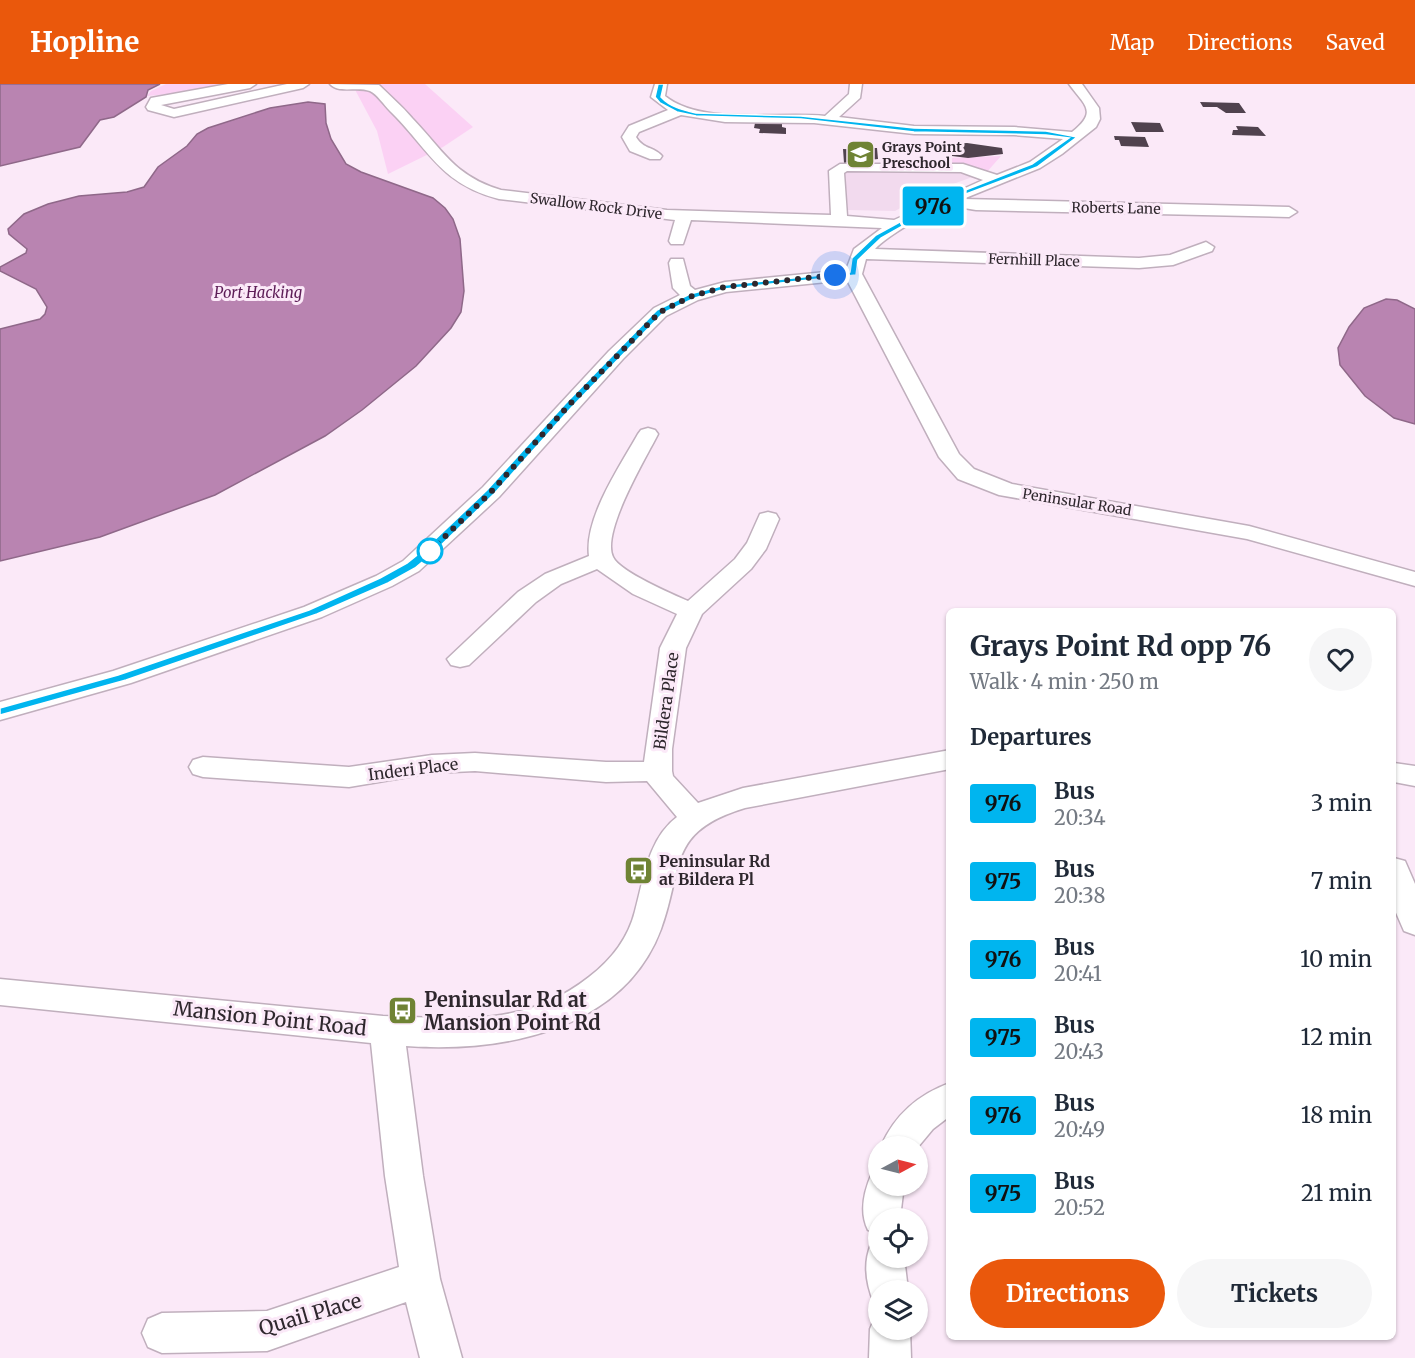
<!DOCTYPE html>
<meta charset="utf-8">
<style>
:root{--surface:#fff;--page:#f6f6f7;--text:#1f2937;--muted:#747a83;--accent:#ea580c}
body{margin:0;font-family:Merriweather,serif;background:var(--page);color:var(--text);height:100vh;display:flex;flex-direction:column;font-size:22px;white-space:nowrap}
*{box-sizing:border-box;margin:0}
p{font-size:20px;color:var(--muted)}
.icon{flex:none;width:33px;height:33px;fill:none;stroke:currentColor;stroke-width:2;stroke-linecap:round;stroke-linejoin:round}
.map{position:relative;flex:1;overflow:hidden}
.details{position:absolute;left:946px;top:524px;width:450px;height:732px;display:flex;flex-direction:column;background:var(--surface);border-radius:9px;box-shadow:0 2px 4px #0004}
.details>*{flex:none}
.badge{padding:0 12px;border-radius:4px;font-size:21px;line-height:39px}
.needle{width:39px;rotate:83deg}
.controls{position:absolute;left:868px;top:1052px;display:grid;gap:12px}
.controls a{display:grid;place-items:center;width:60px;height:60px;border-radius:50%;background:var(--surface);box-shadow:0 2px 4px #0004;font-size:30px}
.you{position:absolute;width:30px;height:30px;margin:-15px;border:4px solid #fff;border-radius:50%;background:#1a73e8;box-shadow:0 0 0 9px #1a73e833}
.map>.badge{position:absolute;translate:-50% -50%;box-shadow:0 0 0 3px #fff}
h2{padding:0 24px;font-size:22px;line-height:54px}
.round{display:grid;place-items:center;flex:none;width:63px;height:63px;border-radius:32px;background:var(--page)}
.headline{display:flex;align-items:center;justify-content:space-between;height:102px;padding:0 24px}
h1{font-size:28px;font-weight:700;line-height:45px}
.button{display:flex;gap:12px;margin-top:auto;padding:12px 24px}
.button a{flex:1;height:69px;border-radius:36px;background:var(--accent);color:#fff;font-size:24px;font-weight:700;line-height:69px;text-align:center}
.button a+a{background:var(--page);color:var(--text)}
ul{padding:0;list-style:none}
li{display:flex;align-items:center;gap:18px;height:78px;padding:0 24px}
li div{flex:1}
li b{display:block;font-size:22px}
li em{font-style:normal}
li .badge{min-width:66px;font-weight:700;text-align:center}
header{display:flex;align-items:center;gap:36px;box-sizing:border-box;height:84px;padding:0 30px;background:var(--accent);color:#fff}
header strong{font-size:28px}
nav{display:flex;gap:33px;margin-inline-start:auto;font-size:21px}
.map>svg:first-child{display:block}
.built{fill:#f2daee}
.green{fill:#fbd1f4}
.water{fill:#b984b1;stroke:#8f6889;stroke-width:1.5}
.building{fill:#50424e}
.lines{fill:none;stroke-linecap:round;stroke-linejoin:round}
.minor-casing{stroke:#c0afbd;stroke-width:3}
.minor{fill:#fff;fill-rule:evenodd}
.line{fill:#00b5ef;stroke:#fff;stroke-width:1.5}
.walk{stroke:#2e272d;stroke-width:6;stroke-dasharray:0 10.8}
.stop-dot{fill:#fff;stroke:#00b5ef;stroke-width:3}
.labels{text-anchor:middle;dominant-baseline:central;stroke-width:6;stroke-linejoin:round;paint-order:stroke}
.far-poi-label{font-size:14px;font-weight:bold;fill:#2e272d;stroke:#fbe9f8;text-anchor:start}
.far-street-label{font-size:14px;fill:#2e272d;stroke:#fbe9f8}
.far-water-label{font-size:15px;font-style:italic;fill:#5d1d57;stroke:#fbe9f8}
.street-label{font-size:16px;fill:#2e272d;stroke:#fbe9f8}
.poi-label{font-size:16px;font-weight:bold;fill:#2e272d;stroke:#fbe9f8;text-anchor:start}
.near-poi-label{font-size:20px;font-weight:bold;fill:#2e272d;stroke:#fbe9f8;text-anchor:start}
.near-street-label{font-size:20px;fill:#2e272d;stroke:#fbe9f8}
</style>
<header>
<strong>Hopline</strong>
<nav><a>Map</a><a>Directions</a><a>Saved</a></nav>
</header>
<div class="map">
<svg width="1415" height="1274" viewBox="0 0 1415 1274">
<rect width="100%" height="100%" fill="#fbe9f8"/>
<path class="built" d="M961,85L978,91L928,109L895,127L848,126L846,104L841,103L840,87Z"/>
<path class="green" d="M166,0H227L189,8L147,12L151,7Z
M352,0H425L473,43L443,63L388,90L377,47Z
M1001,72L986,89L951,79L949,74Z"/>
<path class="water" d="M0,0H160L148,6L146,13L114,33L100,36L80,63L0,82Z
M308,18L325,20L326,39L331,55L346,80L361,88L433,114L445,124L453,135L460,155L464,207L461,228L451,244L416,282L362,326L325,352L215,411L100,453L0,477V245L40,235L45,230L47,223L36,205L0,187V183L26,169L27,165L9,150L8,145L24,130L48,120L79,112L127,108L144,103L158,83L187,62L197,50L208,44L270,24Z
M1386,215L1397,216L1415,225V340L1394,334L1365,312L1340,281L1338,264L1349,243L1364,224Z"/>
<path class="building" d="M1200,18L1239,19L1246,29H1226L1217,23H1203Z
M1131,38L1160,39L1164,48H1136Z
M755,39L782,40V43L786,44V50L759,49L760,45L754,44Z
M1236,42L1258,43L1266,52L1232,51L1233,46H1238Z
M1114,52L1145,53L1149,63L1121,62L1119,56H1115Z
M967,59L1002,64L1003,70L968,74L952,72L950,60Z
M870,64H877L878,75L844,79L843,65L871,66Z"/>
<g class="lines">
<defs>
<path id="minor" d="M228,0H256L250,4L161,21L174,25L287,0H309L303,4L174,33L148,26L146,23L151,14Z
M330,0L379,1C390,12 402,22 412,34C443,66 454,92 501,106L667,126L831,131L829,87L840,80H963L997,91L1030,78L1063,55L1014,51L914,50L814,39L725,38L681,31L639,48L636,53C644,66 653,62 662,72L660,75H650L630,67L622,53L629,42L668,26L651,13L655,0H667L665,12C702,42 778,27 825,32L849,10L850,0H862L860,14L839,33L914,42L1014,43L1072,48C1098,27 1085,22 1069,0H1082L1099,24L1100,35L1096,43L1062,70L1040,84L963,115L1289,123L1297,128L1289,133L976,126C967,125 957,122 948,123C932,124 886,153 875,165L1139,174L1170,171L1206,158L1214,163L1212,167L1173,181L1139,184L866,175L862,190L959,370L974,385L1012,400L1249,442L1415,488V502L1247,455L999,411L958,395L939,373L847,196L726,208L698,216L666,232L623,275L499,413L419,487L392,502L322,533L131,599L0,636V618L113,587L304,523L376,492L403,477L483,403L609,267L654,224L680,211L673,204L669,179L671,175H683L690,202L695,206L725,198L846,186L854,165L882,144L691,136L683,160H671L669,157L675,136L499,115C440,100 429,65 390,27C384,21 377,10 370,7C357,2 339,10 330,0ZM847,87L961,88L983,96L894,136L847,132L844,89Z
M648,344L655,346L658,350C646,374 601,448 613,473C620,488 672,510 688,517L735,475L747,459L760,430L768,428L776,430L779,435L766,465L751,485L702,530L686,564L672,665V687L673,692L698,719L743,704L950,666V685L745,724C666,748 684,783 661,845C623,947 502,969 406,962L423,1092L440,1195L462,1274H420L406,1218L267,1267L162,1269L148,1263L142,1249L148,1235L162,1229L267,1227L399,1183L385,1092L371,959L0,921V895L383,932C459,934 524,944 589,893C611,876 628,855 635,827C644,794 648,755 677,733L647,697L606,698L475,687L432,689L349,703L203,693L193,690L189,683L193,676L203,673L349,683L432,671L475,669L606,678H644L660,564L677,530L633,510L597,485L561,500L536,518L469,581L460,583L451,581L447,575L518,508L545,490L589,472C584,434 620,382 638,350L641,346Z
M1394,679L1415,682V702L1394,698Z
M1394,774L1405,777L1415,800V851L1404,847L1394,824Z
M950,999V1032L933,1045L918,1063L881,1062C895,1031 917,1011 950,999Z
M879,1086V1101H904L900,1134H879V1151L868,1146C859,1128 864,1107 872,1089Z
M879,1157V1173H904L908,1206H879V1221L874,1219C866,1200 863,1179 871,1160Z
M879,1230V1245H910L911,1274H869L870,1245L876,1231Z"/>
</defs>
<use href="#minor" class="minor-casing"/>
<use href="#minor" class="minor"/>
</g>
<path class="line" d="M658,0H664L661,13C670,23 683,26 696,29L801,32L914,44L1046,47L1077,53L1037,83L945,118L881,154L858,176L856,191L725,205L695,214L663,229L571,324L494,410L433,469L415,484L388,499L317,530L126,596L0,631V624L118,591L309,526L380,494L407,479L426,464L487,406L565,320L657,226L690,210L725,201L850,188L852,174L876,151L940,116L1032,80L1069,54L1046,51L914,48L801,35L696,32L677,28L660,19L655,13Z"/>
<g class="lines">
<path class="walk" d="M430,467L491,408L568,322L660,228L692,212L725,203L835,191"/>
</g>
<defs>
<symbol id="school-square" viewBox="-11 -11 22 22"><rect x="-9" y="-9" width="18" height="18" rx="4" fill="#6f8334" stroke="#fbe9f8"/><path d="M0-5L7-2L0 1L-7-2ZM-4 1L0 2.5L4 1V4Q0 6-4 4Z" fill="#fff"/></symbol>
<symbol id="bus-square" viewBox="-11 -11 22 22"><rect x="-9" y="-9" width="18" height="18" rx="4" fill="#6f8334" stroke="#fbe9f8"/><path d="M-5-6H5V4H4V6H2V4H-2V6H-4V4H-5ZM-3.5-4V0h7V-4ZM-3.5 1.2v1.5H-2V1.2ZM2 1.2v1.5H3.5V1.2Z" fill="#fff"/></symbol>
</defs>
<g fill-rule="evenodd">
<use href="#school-square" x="844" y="54" width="33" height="33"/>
<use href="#bus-square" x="622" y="770" width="33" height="33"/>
<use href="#bus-square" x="386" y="910" width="33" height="33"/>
</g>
<circle class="stop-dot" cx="430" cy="467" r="12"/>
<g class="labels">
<g class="far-poi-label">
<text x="882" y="63">Grays Point<tspan x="882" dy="16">Preschool</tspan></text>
</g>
<g class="far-street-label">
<text transform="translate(596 122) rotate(7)">Swallow Rock Drive</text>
<text transform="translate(1116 124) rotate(1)">Roberts Lane</text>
<text transform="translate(1034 176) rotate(2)">Fernhill Place</text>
<text transform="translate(1077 418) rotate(9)">Peninsular Road</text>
</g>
<g class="far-water-label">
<text x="258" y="208">Port Hacking</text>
</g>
<g class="street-label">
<text transform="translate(666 617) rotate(-82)">Bildera Place</text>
<text transform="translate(413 685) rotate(-7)">Inderi Place</text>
</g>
<g class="poi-label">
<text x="659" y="777">Peninsular Rd<tspan x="659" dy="18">at Bildera Pl</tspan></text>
</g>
<g class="near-poi-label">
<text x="424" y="915">Peninsular Rd at<tspan x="424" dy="23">Mansion Point Rd</tspan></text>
</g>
<g class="near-street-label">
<text transform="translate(270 934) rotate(6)">Mansion Point Road</text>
<text transform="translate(310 1230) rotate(-16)">Quail Place</text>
</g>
</g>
</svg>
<div class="controls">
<a><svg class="needle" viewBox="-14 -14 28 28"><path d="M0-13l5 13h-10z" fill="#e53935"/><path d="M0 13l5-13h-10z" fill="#747a83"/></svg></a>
<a><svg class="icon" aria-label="locate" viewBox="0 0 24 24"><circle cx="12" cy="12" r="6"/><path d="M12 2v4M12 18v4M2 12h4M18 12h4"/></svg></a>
<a><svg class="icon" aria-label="layers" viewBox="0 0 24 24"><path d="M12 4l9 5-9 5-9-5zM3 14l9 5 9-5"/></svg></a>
</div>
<div class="you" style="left:835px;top:191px"></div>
<b class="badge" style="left:933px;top:122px;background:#00b5ef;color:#111">976</b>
<section class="details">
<div class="headline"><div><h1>Grays Point Rd opp 76</h1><p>Walk · 4 min · 250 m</p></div><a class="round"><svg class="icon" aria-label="heart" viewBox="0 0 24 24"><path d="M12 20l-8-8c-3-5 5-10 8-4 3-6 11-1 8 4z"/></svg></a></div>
<h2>Departures</h2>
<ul>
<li><span class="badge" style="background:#00b5ef;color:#111">976</span><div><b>Bus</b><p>20:34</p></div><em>3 min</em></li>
<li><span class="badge" style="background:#00b5ef;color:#111">975</span><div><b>Bus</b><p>20:38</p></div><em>7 min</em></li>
<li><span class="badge" style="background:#00b5ef;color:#111">976</span><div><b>Bus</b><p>20:41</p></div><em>10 min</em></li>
<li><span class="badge" style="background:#00b5ef;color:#111">975</span><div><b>Bus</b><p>20:43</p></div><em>12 min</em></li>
<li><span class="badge" style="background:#00b5ef;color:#111">976</span><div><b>Bus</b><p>20:49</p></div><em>18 min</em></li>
<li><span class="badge" style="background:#00b5ef;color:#111">975</span><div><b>Bus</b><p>20:52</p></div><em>21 min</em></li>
</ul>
<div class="button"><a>Directions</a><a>Tickets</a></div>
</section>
</div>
